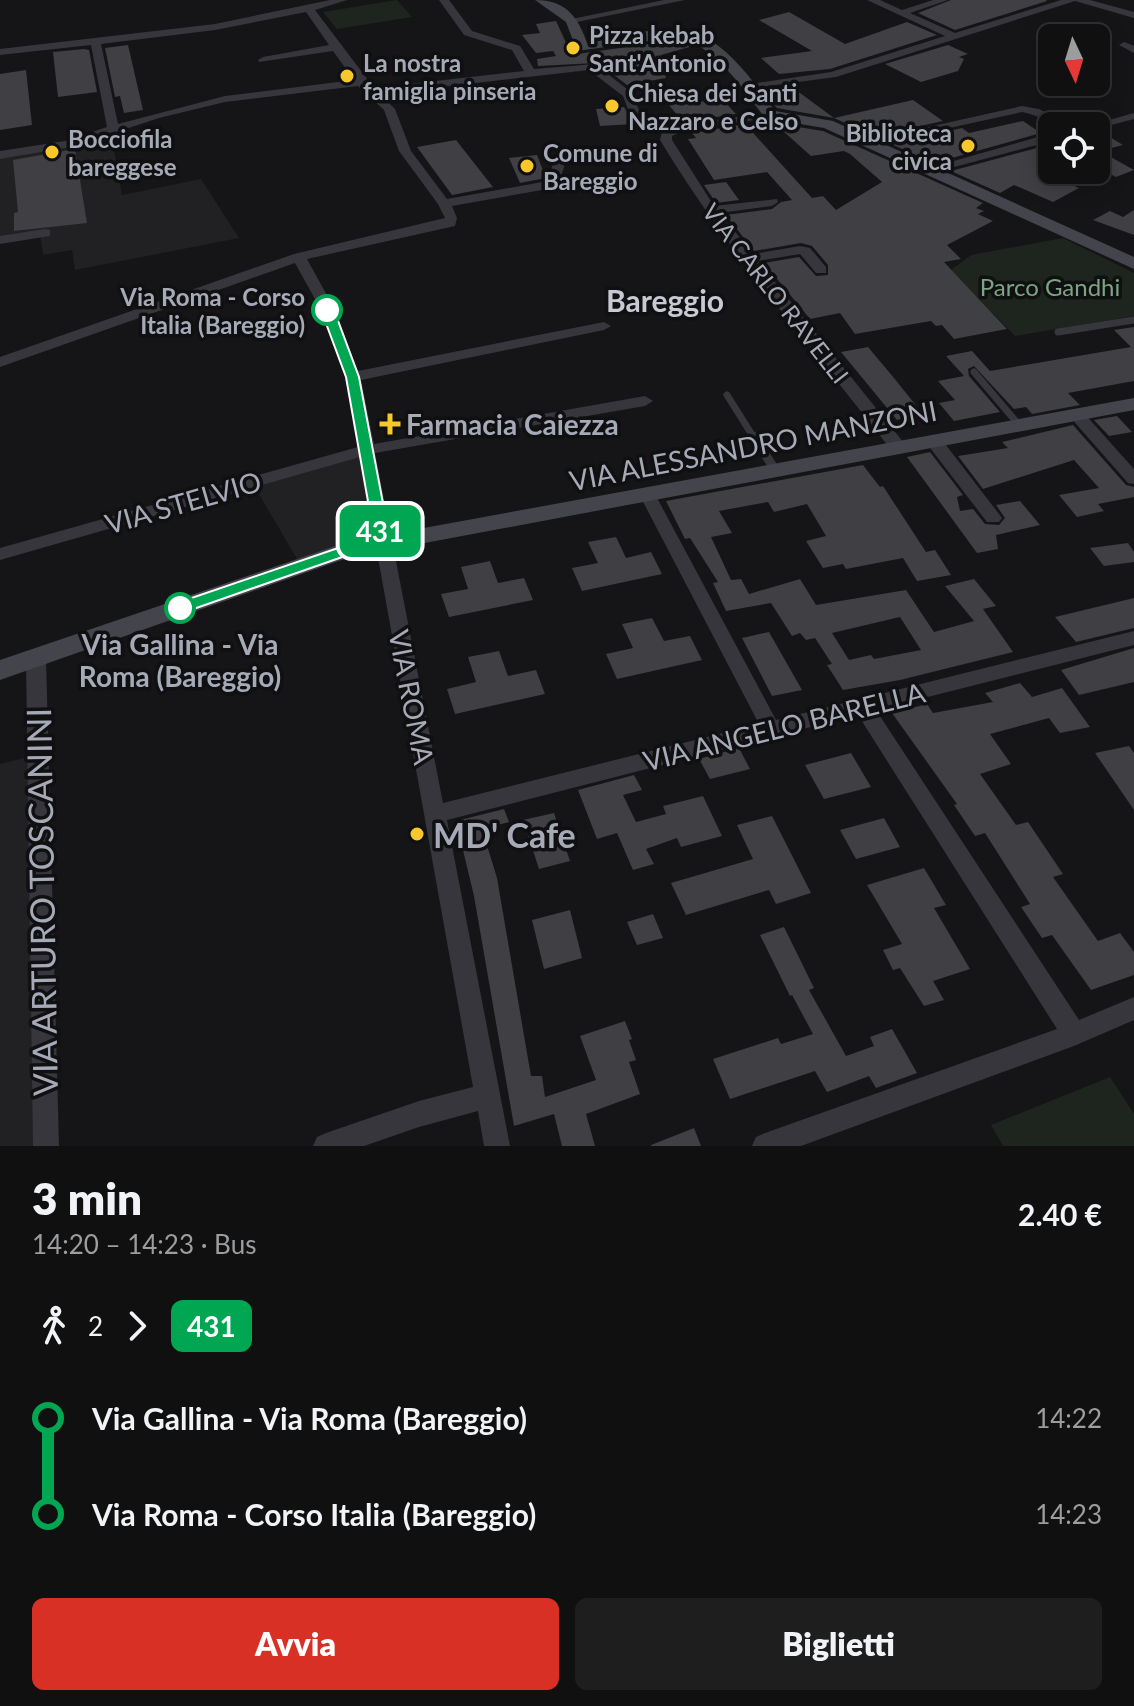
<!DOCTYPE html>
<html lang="it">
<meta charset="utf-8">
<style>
:root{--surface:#101011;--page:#1e1e1f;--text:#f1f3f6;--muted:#9c9d9f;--line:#303031;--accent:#d93025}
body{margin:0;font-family:Lato,sans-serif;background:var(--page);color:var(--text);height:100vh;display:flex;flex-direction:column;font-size:30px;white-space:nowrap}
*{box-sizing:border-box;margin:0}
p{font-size:26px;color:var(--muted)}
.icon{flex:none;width:44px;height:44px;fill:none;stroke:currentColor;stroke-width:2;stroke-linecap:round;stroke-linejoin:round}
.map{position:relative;height:1146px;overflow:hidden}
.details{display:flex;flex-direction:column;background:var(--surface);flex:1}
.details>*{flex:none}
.badge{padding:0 16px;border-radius:12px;font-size:28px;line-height:52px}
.needle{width:52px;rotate:176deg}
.controls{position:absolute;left:1038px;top:24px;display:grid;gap:16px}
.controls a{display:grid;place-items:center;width:72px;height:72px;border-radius:12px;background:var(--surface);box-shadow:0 4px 20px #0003,0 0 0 2px var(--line);font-size:40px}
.map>.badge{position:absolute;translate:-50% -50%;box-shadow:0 0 0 4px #fff}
.legs{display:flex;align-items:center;gap:12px;height:88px;padding:0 32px;font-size:26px}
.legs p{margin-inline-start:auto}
.overview{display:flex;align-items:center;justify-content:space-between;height:136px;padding:0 32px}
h1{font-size:44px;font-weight:800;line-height:60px}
.action{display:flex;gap:16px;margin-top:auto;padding:16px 32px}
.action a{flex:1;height:92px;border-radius:12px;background:var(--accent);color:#fff;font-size:32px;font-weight:800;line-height:92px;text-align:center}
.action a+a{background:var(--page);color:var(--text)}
ul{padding:0 32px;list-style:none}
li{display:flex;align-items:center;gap:28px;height:96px;font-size:30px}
li i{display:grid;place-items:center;width:12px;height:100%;margin:0 10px;background:currentColor}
li i::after{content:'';width:20px;height:20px;margin:-10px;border:6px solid;border-radius:50%;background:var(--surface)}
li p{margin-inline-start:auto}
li:first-child i{background:linear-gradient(#0000 50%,currentColor 0)}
li:last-child i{background:linear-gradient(currentColor 50%,#0000 0)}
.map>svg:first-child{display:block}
.built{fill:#212124}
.green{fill:#1d251e}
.building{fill:#3f3f44;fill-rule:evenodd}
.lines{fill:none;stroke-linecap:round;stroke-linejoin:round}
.lane-far1{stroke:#36363c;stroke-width:7}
.lane{stroke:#36363c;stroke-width:9}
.street{fill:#36363c;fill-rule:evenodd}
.secondary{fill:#44454c;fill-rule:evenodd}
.line-1{fill:#00a651;stroke:#fff;stroke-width:2}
.poi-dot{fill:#f7c72c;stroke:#101012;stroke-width:3}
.stop-1-dot{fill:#fff;stroke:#00a651;stroke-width:4}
.labels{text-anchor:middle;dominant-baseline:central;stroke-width:7;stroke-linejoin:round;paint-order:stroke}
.far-poi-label{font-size:24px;font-weight:bold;fill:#a6aab7;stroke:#101012;text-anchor:start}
.far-park-label{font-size:24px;fill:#7da383;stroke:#101012}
.far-street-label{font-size:24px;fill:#a6aab7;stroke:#101012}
.far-stop-label{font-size:24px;font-weight:bold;fill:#a6aab7;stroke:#101012;text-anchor:end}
.poi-label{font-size:28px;font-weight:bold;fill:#a6aab7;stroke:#101012;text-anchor:start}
.street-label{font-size:28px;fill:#a6aab7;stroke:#101012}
.stop-label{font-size:28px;font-weight:bold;fill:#a6aab7;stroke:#101012}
.far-district-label{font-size:30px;font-weight:bold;fill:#c7c9d3;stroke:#101012}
.near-poi-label{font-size:34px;font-weight:bold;fill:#a6aab7;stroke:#101012;text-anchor:start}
.near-street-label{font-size:34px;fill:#a6aab7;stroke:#101012}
</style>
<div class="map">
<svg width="1134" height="1146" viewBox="0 0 1134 1146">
<rect width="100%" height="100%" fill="#151517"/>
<path class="built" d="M111,134L122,195L201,179L239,238L75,270L72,250L43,255L40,232L0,237V159L77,146Z
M363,453L379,543L300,564L253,484Z
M28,757L34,1146H0V764Z"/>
<path class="green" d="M397,0L412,17L337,29L323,12Z
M1063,238L1134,273V316L1015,336L951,270L971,255Z
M1110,1077L1134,1114V1146H1003L991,1125Z"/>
<path class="building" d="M951,0H1046L1047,1L955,30L918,13Z
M789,12L845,44L907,22L937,35L830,69L779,74L761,58L812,51L759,20Z
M556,21L568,47L572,46L577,54L677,40L693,46L661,55L666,78L627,85L614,75L634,61L538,66L537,59L556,56L553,51L536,53L522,35L540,33L536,24Z
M128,45L143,110L124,113L120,96L115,97L105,48Z
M948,45L968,54L959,57L964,59L958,71L921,82L885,64Z
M84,49L89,50L97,92L58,97L53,52Z
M26,70L32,125L0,130V74Z
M796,90L834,118L913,100L943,121L874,136L834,118L777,108L770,100Z
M723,100L736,114L683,122L668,104Z
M624,107L634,124L600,126L596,109Z
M1023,121L1041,133L934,163L891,144L962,128L969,133Z
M774,123L823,131L983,203L976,208L984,211L978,214L993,221L947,245L961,259L944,262L1007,329L954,339L942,325L936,326L931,321L855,334L840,313L810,319L764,263L799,257L816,276L828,275V265L812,246L801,243L754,251L726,215L772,209L781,202L792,200L767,172L714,180L688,139L696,138L692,133L745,124L812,198L823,196L836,210L882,182L850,154L844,151L811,156Z
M1100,131L1123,145L1100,151L1134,170L1116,177L1108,173L1096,179V132Z
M456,140L493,187L452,195L417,147Z
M1052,144V177L1079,188L1053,202L1014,185L1000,193L951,171Z
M75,149L87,223L14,231V213L18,212L13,160Z
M537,155L546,178L520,183L509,158Z
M726,182L739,200L716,203L704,185Z
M1134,210V235L1093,220L1110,211L1123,217Z
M1134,327V381L1068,393L1080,405L1032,414L1026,407L1014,409L974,366L968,369L969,376L1000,412L954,421L939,403L955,400L938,381L964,376L946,356L972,351L990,371L1131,347L1114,330Z
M868,347L894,378L922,413L897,420L841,352Z
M1117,416L1132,432L1109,436L1094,420Z
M1073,425L1126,485L1134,487V497L1098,504L1104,511L1077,517L1059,495L1099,488L1074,460L983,489L958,456L1008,448L1002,442Z
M930,452L963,495L957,497L960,511L973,509L985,524L999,525L1005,518L996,505L1020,501L1040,525L996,535L998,549L977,553L907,457Z
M863,465L880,487L883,486L926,552L935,550L951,575L917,581L903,558L846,569L843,564L823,568L806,541L826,536L807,504L774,512L768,502L719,511L732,533L711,537L731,580L741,579L749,594L800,579L816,605L906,590L934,632L974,621L945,586L974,579L996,606L983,609L1013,652L900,680L843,690L827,665L832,664L815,638L806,640L800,633L792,636L771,603L726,611L713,583L718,582L690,538L685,539L666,501ZM900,617L921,650L874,659L871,655L849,660L832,633Z
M616,537L626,558L651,552L662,574L582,591L572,568L598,563L588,542Z
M1128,543L1134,552V562L1104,566L1090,548Z
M490,561L498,583L524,578L533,600L449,617L441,594L468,589L461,567Z
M1134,598V628L1076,642L1055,617Z
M652,618L664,641L690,636L702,660L617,679L606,654L633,648L622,624Z
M769,632L802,690L772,696L742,638Z
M1134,648V682L1079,695L1061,670Z
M499,651L508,676L536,670L545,694L455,714L447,689L476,682L468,657Z
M1020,683L1032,697L1062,688L1090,727L1060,733L1049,718L990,734L1011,764L980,774L1016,825L1028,822L1063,874L1053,877L1098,941L1120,933L1134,952V975L1091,990L1052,935L1042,938L1021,907L1030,904L985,833L975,836L954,805L957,804L892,713L927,704L933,713L993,702L985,693Z
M1129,746L1134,753V810L1095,753Z
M739,748L750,769L710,779L699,759Z
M851,753L871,787L824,799L805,765Z
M634,775L642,790L623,795L636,822L666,814L663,806L703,796L722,836L681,847L677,838L646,849L654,864L633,870L617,833L597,839L578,790Z
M504,809L509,822L482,829L497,878L531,1076H542L545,1097L596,1080L580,1036L625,1021L632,1039L629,1040L636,1060L629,1062L640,1094L586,1114L595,1146H562L554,1114L514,1126L474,896L456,821Z
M554,813L570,861L539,869L523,820Z
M772,816L811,893L776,904L769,890L686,915L671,883L753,859L737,825Z
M884,818L900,847L856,859L840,830Z
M924,868L946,905L934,908L970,969L933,981L944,1000L924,1006L900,968L893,970L883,950L902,944L867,885Z
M570,910L582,958L544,969L532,920Z
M653,914L663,938L637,945L627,922Z
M784,927L814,988L809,990L846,1056L874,1046L870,1037L892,1029L917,1073L876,1088L869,1076L827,1092L815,1071L730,1099L713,1059L778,1038L781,1044L813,1034L792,995L790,996L760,935Z
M694,1128L701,1146H651V1145Z"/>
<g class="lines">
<path class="lane-far1" d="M1058,332L1134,320
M974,372L1019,425
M727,395L754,438"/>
<path class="lane" d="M753,436L776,471"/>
<path class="street" d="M330,0H347L315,10L374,88L524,71L512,50L464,35L439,0H449L472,31L520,46L534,69L595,64L632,93L641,115L631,117L623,96L589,70L380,94L395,109L411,151L447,199L548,181L556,153L562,149L568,153L559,184L553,188L452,206L457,218L455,226L307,259L334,308L358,371L604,322L611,326L604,330L361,380L374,444L645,396L653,401L645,406L375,453L443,803L759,724L640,496L648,490L656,496L776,720L1134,631V645L876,710L1079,1020L1134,997V1020L1074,1046L801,1146H752L756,1137L765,1133L1057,1029L858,715L447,820L510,1146H484L478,1111L419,1127L364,1146H313L317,1137L326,1133L419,1101L473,1087L360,457L0,560V548L358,447L345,377L320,308L295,263L0,367V357L294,254L445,218L438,204L399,151L384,110L358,86L225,102L159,118L71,147L0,159V151L65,141L107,127L91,45L0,55V49L215,24ZM306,12L329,45L263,57L258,60L259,62L333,51L354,80L225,96L118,124L101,44L215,30Z
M664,0H685L572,23L567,20Z
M867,0H880L902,10L933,0H948L910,13L955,33L1061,0H1090L1134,12V18L1075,1L836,77L746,89L744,87L750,84L831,72L945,36Z
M1124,42L1134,46V53L1119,45Z
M1022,106L1039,109L1071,126C1052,126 1040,115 1022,112L867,146L861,142Z
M770,112L776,115L774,117L683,131L672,136V140L714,206L777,199L778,202L772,206L720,213L753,254L800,246L810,248L826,267V273H816L800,254L758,261L904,443L906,447L904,451H892C813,349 727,251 660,140L662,131L676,126Z
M1134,113V119L1096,129V126H1088Z
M1052,133V141L928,174L922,170Z
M45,229L50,230V236L0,244V236Z
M1076,409L1082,411L1134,469V484L1128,483L1070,417L1068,414Z
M933,435L939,436L999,514L1002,518L999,522H987L927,444L925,440Z
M36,651L43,653L46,658L59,1146H33L26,658L29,653Z"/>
<path class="secondary" d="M535,0C566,0 578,17 587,43C614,39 653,27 679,29C720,32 753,81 775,111L833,121L1134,257V269L824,128L765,118C743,89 715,45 677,37L577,51L566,22Z
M1134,398V410L350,557L0,680V660L347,542Z"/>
</g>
<path class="line-1" d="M327,306L334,310L359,377L391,545L383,550L348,555L185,612H174V604L341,547L375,541L346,377L321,310Z"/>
<g class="poi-dot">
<circle cx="573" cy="48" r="8"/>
<circle cx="347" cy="76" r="8"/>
<circle cx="612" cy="106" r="8"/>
<circle cx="968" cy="146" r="8"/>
<circle cx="52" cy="152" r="8"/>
<circle cx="527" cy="166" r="8"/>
<path d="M386 412h8v8h8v8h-8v8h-8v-8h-8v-8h8z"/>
<circle cx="417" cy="834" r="8"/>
</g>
<g class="stop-1-dot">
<circle cx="327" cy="310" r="14"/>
<circle cx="180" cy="608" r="14"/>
</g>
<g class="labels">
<g class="far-poi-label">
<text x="589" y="34">Pizza kebab<tspan x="589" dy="28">Sant'Antonio</tspan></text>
<text x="363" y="62">La nostra<tspan x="363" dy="28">famiglia pinseria</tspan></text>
<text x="628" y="92">Chiesa dei Santi<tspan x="628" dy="28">Nazzaro e Celso</tspan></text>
<text x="952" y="132" text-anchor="end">Biblioteca<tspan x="952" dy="28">civica</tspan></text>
<text x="68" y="138">Bocciofila<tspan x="68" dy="28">bareggese</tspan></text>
<text x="543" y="152">Comune di<tspan x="543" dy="28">Bareggio</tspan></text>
</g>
<g class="far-park-label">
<text x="1050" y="286">Parco Gandhi</text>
</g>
<g class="far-street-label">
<text transform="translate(776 293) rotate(52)">VIA CARLO RAVELLI</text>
</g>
<g class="far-stop-label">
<text x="305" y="296">Via Roma - Corso<tspan x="305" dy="28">Italia (Bareggio)</tspan></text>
</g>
<g class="poi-label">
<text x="406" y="424">Farmacia Caiezza</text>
</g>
<g class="street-label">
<text transform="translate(753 445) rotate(-11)">VIA ALESSANDRO MANZONI</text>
<text transform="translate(183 502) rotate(-16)">VIA STELVIO</text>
<text transform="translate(412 697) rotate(79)">VIA ROMA</text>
<text transform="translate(784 726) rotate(-14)">VIA ANGELO BARELLA</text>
</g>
<g class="stop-label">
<text x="180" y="644">Via Gallina - Via<tspan x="180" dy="32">Roma (Bareggio)</tspan></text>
</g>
<g class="far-district-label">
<text x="665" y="300">Bareggio</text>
</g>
<g class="near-poi-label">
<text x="433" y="834">MD' Cafe</text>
</g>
<g class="near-street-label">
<text transform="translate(41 902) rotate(-91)">VIA ARTURO TOSCANINI</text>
</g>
</g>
</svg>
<div class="controls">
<a><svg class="needle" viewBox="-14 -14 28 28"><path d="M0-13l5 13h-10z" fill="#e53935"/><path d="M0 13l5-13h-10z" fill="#9c9d9f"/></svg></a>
<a><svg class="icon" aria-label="locate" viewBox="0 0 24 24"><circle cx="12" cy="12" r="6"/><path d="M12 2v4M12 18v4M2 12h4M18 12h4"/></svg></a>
</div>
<b class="badge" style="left:380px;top:531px;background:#00a651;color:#fff">431</b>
</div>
<section class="details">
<div class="overview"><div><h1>3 min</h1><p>14:20 – 14:23 · Bus</p></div><b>2.40 €</b></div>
<div class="legs"><svg class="icon" aria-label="walk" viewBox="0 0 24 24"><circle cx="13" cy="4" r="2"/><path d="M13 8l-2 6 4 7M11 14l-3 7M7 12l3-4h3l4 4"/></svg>2<svg class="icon" aria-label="forward" viewBox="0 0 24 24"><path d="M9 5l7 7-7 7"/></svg><b class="badge" style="background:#00a651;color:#fff">431</b></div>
<ul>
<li><i style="color:#00a651"></i><b>Via Gallina - Via Roma (Bareggio)</b><p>14:22</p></li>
<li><i style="color:#00a651"></i><b>Via Roma - Corso Italia (Bareggio)</b><p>14:23</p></li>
</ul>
<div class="action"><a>Avvia</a><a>Biglietti</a></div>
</section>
